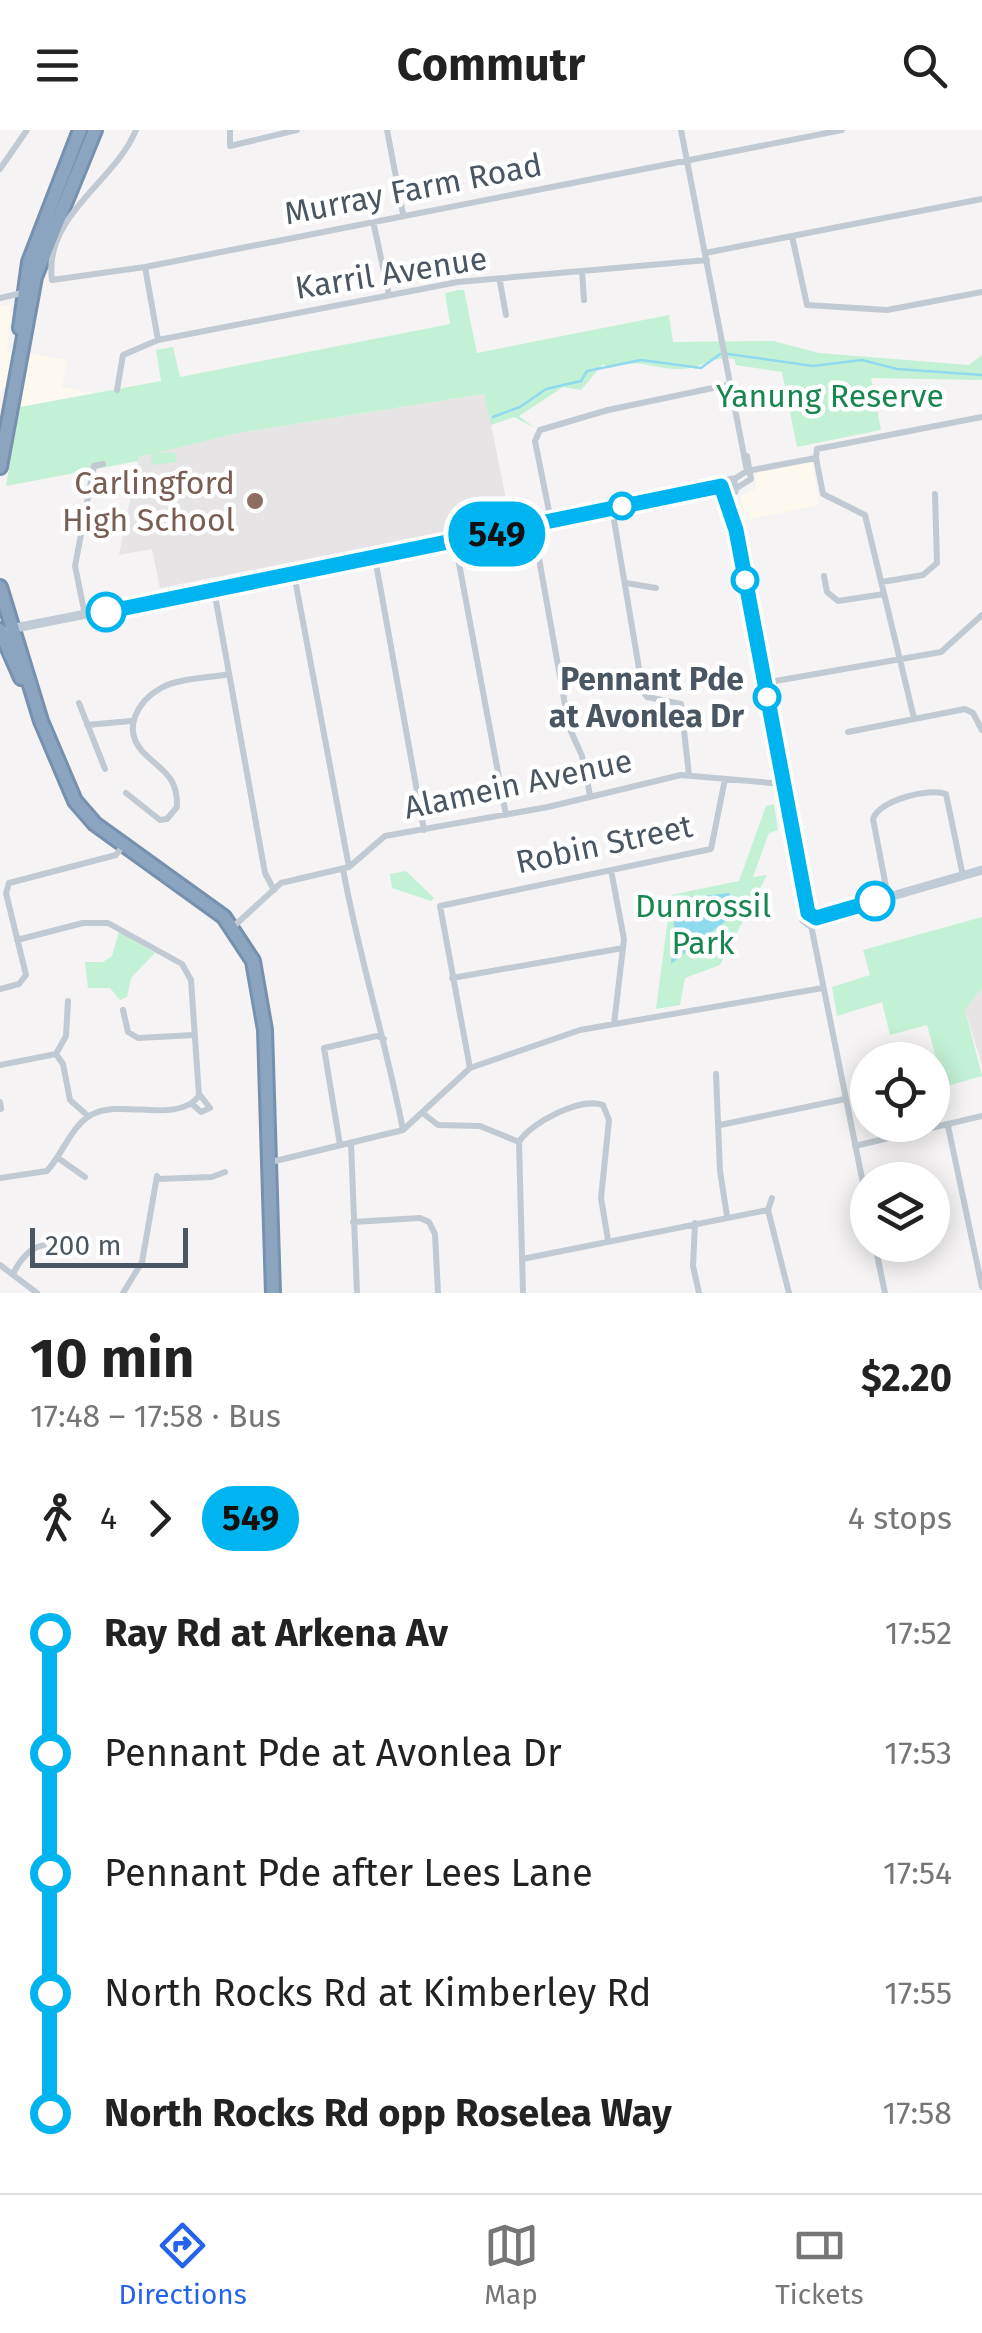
<!DOCTYPE html>
<meta charset="utf-8">
<style>
:root{--surface:#fff;--page:#f6f6f6;--text:#222;--muted:#767676;--line:#e0e0e0;--accent:#2563eb}
body{margin:0;font-family:"Fira Sans",sans-serif;background:var(--page);color:var(--text);height:100vh;display:flex;flex-direction:column;font-size:38px;white-space:nowrap}
*{box-sizing:border-box;margin:0}
p{font-size:32px;color:var(--muted)}
.icon{flex:none;width:55px;height:55px;fill:none;stroke:currentColor;stroke-width:2;stroke-linecap:round;stroke-linejoin:round}
.map{position:relative;height:1163px;overflow:hidden}
.sheet{display:flex;flex-direction:column;background:var(--surface);flex:1}
.sheet>*{flex:none}
.badge{padding:0 20px;border-radius:32px;font-size:35px;line-height:65px}
.controls{position:absolute;left:850px;top:912px;display:grid;gap:20px}
.controls a{display:grid;place-items:center;width:100px;height:100px;border-radius:50%;background:var(--surface);box-shadow:0 5px 25px #0003;font-size:50px}
.scale{position:absolute;left:30px;bottom:25px;width:158px;box-sizing:border-box;padding-left:10px;border:5px solid #4a5661;border-top:0;font-size:28px;line-height:35px;white-space:nowrap;color:#4a5661;-webkit-text-stroke:8px #fff;paint-order:stroke}
.map>.badge{position:absolute;translate:-50% -50%;box-shadow:0 0 0 5px #fff}
.legs{display:flex;align-items:center;gap:15px;height:110px;padding:0 30px;font-size:32px}
.legs p{margin-inline-start:auto}
.overview{display:flex;align-items:center;justify-content:space-between;height:170px;padding:0 30px}
h1{font-size:55px;font-weight:700;line-height:75px}
ul{padding:0 30px;list-style:none}
li{display:flex;align-items:center;gap:35px;height:120px;font-size:38px}
li i{display:grid;place-items:center;width:15px;height:100%;margin:0 12px;background:currentColor}
li i::after{content:'';width:25px;height:25px;margin:-12px;border:8px solid;border-radius:50%;background:var(--surface)}
li p{margin-inline-start:auto}
li:first-child i{background:linear-gradient(#0000 50%,currentColor 0)}
li:last-child i{background:linear-gradient(currentColor 50%,#0000 0)}
header{display:flex;justify-content:space-between;align-items:center;height:130px;padding:0 30px;background:var(--surface);font-size:45px;font-weight:700}
.menu{display:flex;justify-content:space-around;align-items:center;height:140px;border-top:2px solid var(--line);background:var(--surface);font-size:28px;color:var(--muted)}
.menu a{display:grid;justify-items:center;gap:5px}
.menu .selected{color:var(--accent)}
.map>svg:first-child{display:block}
.commercial{fill:#fdf9ef}
.education{fill:#e6e4e5}
.green{fill:#c3f1d5}
.water{fill:#90daee}
.lines{fill:none;stroke-linecap:round;stroke-linejoin:round}
.stream{stroke:#90daee;stroke-width:2.5}
.highway-casing{stroke:#7690ad;stroke-width:18}
.street{stroke:#c1cad2;stroke-width:6}
.secondary{stroke:#c1cbd6;stroke-width:9}
.highway{stroke:#8ba5c1;stroke-width:12}
.line-1-casing{stroke:#fff;stroke-width:22}
.line-1{stroke:#00b5ef;stroke-width:15}
.education-dot{fill:#8d6e63;stroke:#fff;stroke-width:4}
.stop-1-dot{fill:#fff;stroke:#00b5ef;stroke-width:5}
.labels{text-anchor:middle;dominant-baseline:central;stroke-width:9;stroke-linejoin:round;paint-order:stroke}
.street-label{font-size:32px;fill:#4a5661;stroke:#fff}
.park-label{font-size:32px;fill:#17864f;stroke:#fff}
.education-label{font-size:32px;fill:#785e54;stroke:#fff;text-anchor:end}
.stop-label{font-size:32px;font-weight:bold;fill:#4a5661;stroke:#fff;text-anchor:end}
</style>
<header><svg class="icon" aria-label="menu" viewBox="0 0 24 24"><path d="M4 6h16M4 12h16M4 18h16"/></svg>Commutr<svg class="icon" aria-label="search" viewBox="0 0 24 24"><circle cx="10" cy="10" r="6"/><path d="M15 15l6 6"/></svg></header>
<div class="map">
<svg width="982" height="1163" viewBox="0 0 982 1163">
<rect width="100%" height="100%" fill="#f5f3f3"/>
<path class="commercial" d="M11,175L7,222H11L6,256L0,261V176Z
M30,223L67,230L62,257L96,264L20,277Z
M812,331L819,375L745,390L741,366L755,359L757,343Z"/>
<path class="education" d="M485,264L510,389L160,458L152,419L119,425L139,326L239,303Z
M978,857H982V935L965,880Z"/>
<path class="green" d="M459,160H464L477,223L669,185L673,212L773,211L819,223L969,235L982,225V250L871,248L881,300L797,317L782,242L736,235L734,229C713,225 701,239 681,239C653,240 642,227 610,238L603,234L581,260L563,257L519,286L535,298L514,287L491,295L484,264L238,303L152,324L175,322L176,332L152,335L151,324L139,326L138,331L6,356L20,277L161,251L156,220L173,217L180,247L450,194L445,163Z
M774,674L778,700L769,703L753,747L767,745L720,835L685,848L680,875L656,879L671,765L739,751L766,676Z
M406,741L434,768L431,771L392,758L390,744Z
M982,787V857L965,880L982,946L944,957L927,895L890,905L882,872L837,886L832,857L870,845L863,820Z
M119,802L155,823L131,848L127,867L120,870L110,858H88L85,832H103L112,826Z"/>
<path class="water" d="M729,763L737,773L732,786L671,834L676,769Z"/>
<g class="lines">
<path class="stream" d="M728,224L813,236L862,230L897,239L982,245
M493,287L520,277L546,259L581,251L587,241L641,230L701,238L720,224"/>
<defs>
<path id="highway" d="M20,198L29,132L80,0
M0,337L35,147L95,0
M0,457L41,591L75,671L95,694L224,787L253,831L265,900L273,1163
M0,500L21,548"/>
</defs>
<use href="#highway" class="highway-casing"/>
<path class="street" d="M136,0C115,52 43,86 52,150L145,137L842,0
M230,0V16L297,0
M387,0L403,84
M681,0L747,341
M0,39L27,0
M373,91L389,165
M792,106L807,175L887,180L982,162
M705,123L982,69
M145,137L158,210
M582,141L584,170
M500,152L506,185
M0,168L22,163
M117,260L123,225L158,210L458,152L707,130
M816,328L823,364L865,385L914,588
M816,328L817,319L982,287
M733,350L747,341L816,328
M735,359L751,349L747,326
M612,378L643,562L647,567L681,574L689,645
M551,391L535,311L540,300L608,280L732,254
M533,395L569,597L582,626L590,665
M455,412L506,685
M375,428L424,700
M294,444L349,737
M824,446L827,462L838,471L884,464
M882,452L923,445L937,433L935,364
M626,453L656,458
M214,460L265,743L274,760
M85,485L75,436L94,336L103,334
M764,553L941,522L982,485
M79,573L105,639
M87,595L131,591
M848,602L965,579L973,583L982,600
M126,663L160,690L167,689L177,677C178,645 161,641 142,621C122,598 138,571 161,558C178,548 210,548 229,544
M343,739C359,827 386,912 403,1000
M611,740L624,809L614,894
M888,767L873,689C878,671 929,657 946,664L963,746
M811,795L868,1078
M233,797L281,753L349,737L385,706L548,677L681,645L783,654
M452,848L623,818
M0,859L19,854L26,845L6,763L9,753L116,725L123,716
M123,880L128,902L138,908L194,905
M56,924L66,906L68,871
M0,935L56,924L63,934L70,970L88,986
M470,938L440,776L711,719L725,649
M716,944L720,1041L727,1086
M0,972L1,979
M192,974L201,982L210,978L200,965
M424,984L438,995L480,996L519,1012C531,992 581,967 603,975L609,990L601,1068L608,1110
M720,995L845,969
M948,996L982,1157
M519,1012L523,1163
M351,1013L357,1163
M340,1015L324,918L377,906L384,909
M855,1016L982,986
M58,1028L85,1047
M271,1032L403,1000L470,938L580,900L823,858
M0,1048L47,1041C62,1025 72,995 91,985C121,968 177,995 199,966L191,850L182,834L108,793H83L17,810
M158,1049L212,1047L225,1042
M772,1068L768,1080L789,1163
M353,1092L420,1088L429,1092L435,1104L438,1163
M695,1093L693,1136L699,1163
M875,1115L885,1163
M522,1129L768,1080
M0,1135L37,1163
M14,1142C29,1113 43,1113 75,1114
M123,1163L142,1132L157,1046"/>
<path class="secondary" d="M724,362L734,394L808,783L804,790L811,795L816,788
M10,499L503,402L733,350L734,361L725,363
M816,788L982,740"/>
<use href="#highway" class="highway"/>
</g>
<g class="lines">
<defs>
<path id="line-1" d="M106,482L721,356L736,400L808,783L816,788L875,771"/>
</defs>
<use href="#line-1" class="line-1-casing"/>
<use href="#line-1" class="line-1"/>
</g>
<circle class="education-dot" cx="255" cy="371" r="10"/>
<g class="stop-1-dot">
<circle cx="622" cy="376" r="12"/>
<circle cx="745" cy="450" r="12"/>
<circle cx="106" cy="482" r="18"/>
<circle cx="767" cy="567" r="12"/>
<circle cx="875" cy="771" r="18"/>
</g>
<g class="labels">
<g class="street-label">
<text transform="translate(413 59) rotate(-11)">Murray Farm Road</text>
<text transform="translate(391 143) rotate(-9)">Karril Avenue</text>
<text transform="translate(518 654) rotate(-12)">Alamein Avenue</text>
<text transform="translate(604 714) rotate(-12)">Robin Street</text>
</g>
<g class="park-label">
<text x="830" y="266">Yanung Reserve</text>
<text x="703" y="776">Dunrossil<tspan x="703" dy="37">Park</tspan></text>
</g>
<g class="education-label">
<text x="235" y="353">Carlingford<tspan x="235" dy="37">High School</tspan></text>
</g>
<g class="stop-label">
<text x="744" y="549">Pennant Pde<tspan x="744" dy="37">at Avonlea Dr</tspan></text>
</g>
</g>
</svg>
<div class="controls">
<a><svg class="icon" aria-label="locate" viewBox="0 0 24 24"><circle cx="12" cy="12" r="6"/><path d="M12 2v4M12 18v4M2 12h4M18 12h4"/></svg></a>
<a><svg class="icon" aria-label="layers" viewBox="0 0 24 24"><path d="M12 4l9 5-9 5-9-5zM3 14l9 5 9-5"/></svg></a>
</div>
<div class="scale">200 m</div>
<b class="badge" style="left:497px;top:404px;background:#00b5ef;color:#111">549</b>
</div>
<section class="sheet">
<div class="overview"><div><h1>10 min</h1><p>17:48 – 17:58 · Bus</p></div><b>$2.20</b></div>
<div class="legs"><svg class="icon" aria-label="walk" viewBox="0 0 24 24"><circle cx="13" cy="4" r="2"/><path d="M13 8l-2 6 4 7M11 14l-3 7M7 12l3-4h3l4 4"/></svg>4<svg class="icon" aria-label="forward" viewBox="0 0 24 24"><path d="M9 5l7 7-7 7"/></svg><b class="badge" style="background:#00b5ef;color:#111">549</b><p>4 stops</p></div>
<ul>
<li><i style="color:#00b5ef"></i><b>Ray Rd at Arkena Av</b><p>17:52</p></li>
<li><i style="color:#00b5ef"></i><span>Pennant Pde at Avonlea Dr</span><p>17:53</p></li>
<li><i style="color:#00b5ef"></i><span>Pennant Pde after Lees Lane</span><p>17:54</p></li>
<li><i style="color:#00b5ef"></i><span>North Rocks Rd at Kimberley Rd</span><p>17:55</p></li>
<li><i style="color:#00b5ef"></i><b>North Rocks Rd opp Roselea Way</b><p>17:58</p></li>
</ul>
</section>
<nav class="menu">
<a class="selected"><svg class="icon" aria-label="directions" viewBox="0 0 24 24"><path d="M12 3l9 9-9 9-9-9zM9 14v-3h6M13 9l2 2-2 2"/></svg>Directions</a>
<a><svg class="icon" aria-label="map" viewBox="0 0 24 24"><path d="M3 6l6-2 6 2 6-2v14l-6 2-6-2-6 2zM9 4v14M15 6v14"/></svg>Map</a>
<a><svg class="icon" aria-label="tickets" viewBox="0 0 24 24"><path d="M3 7h18v10H3zM15 7v10"/></svg>Tickets</a>
</nav>
